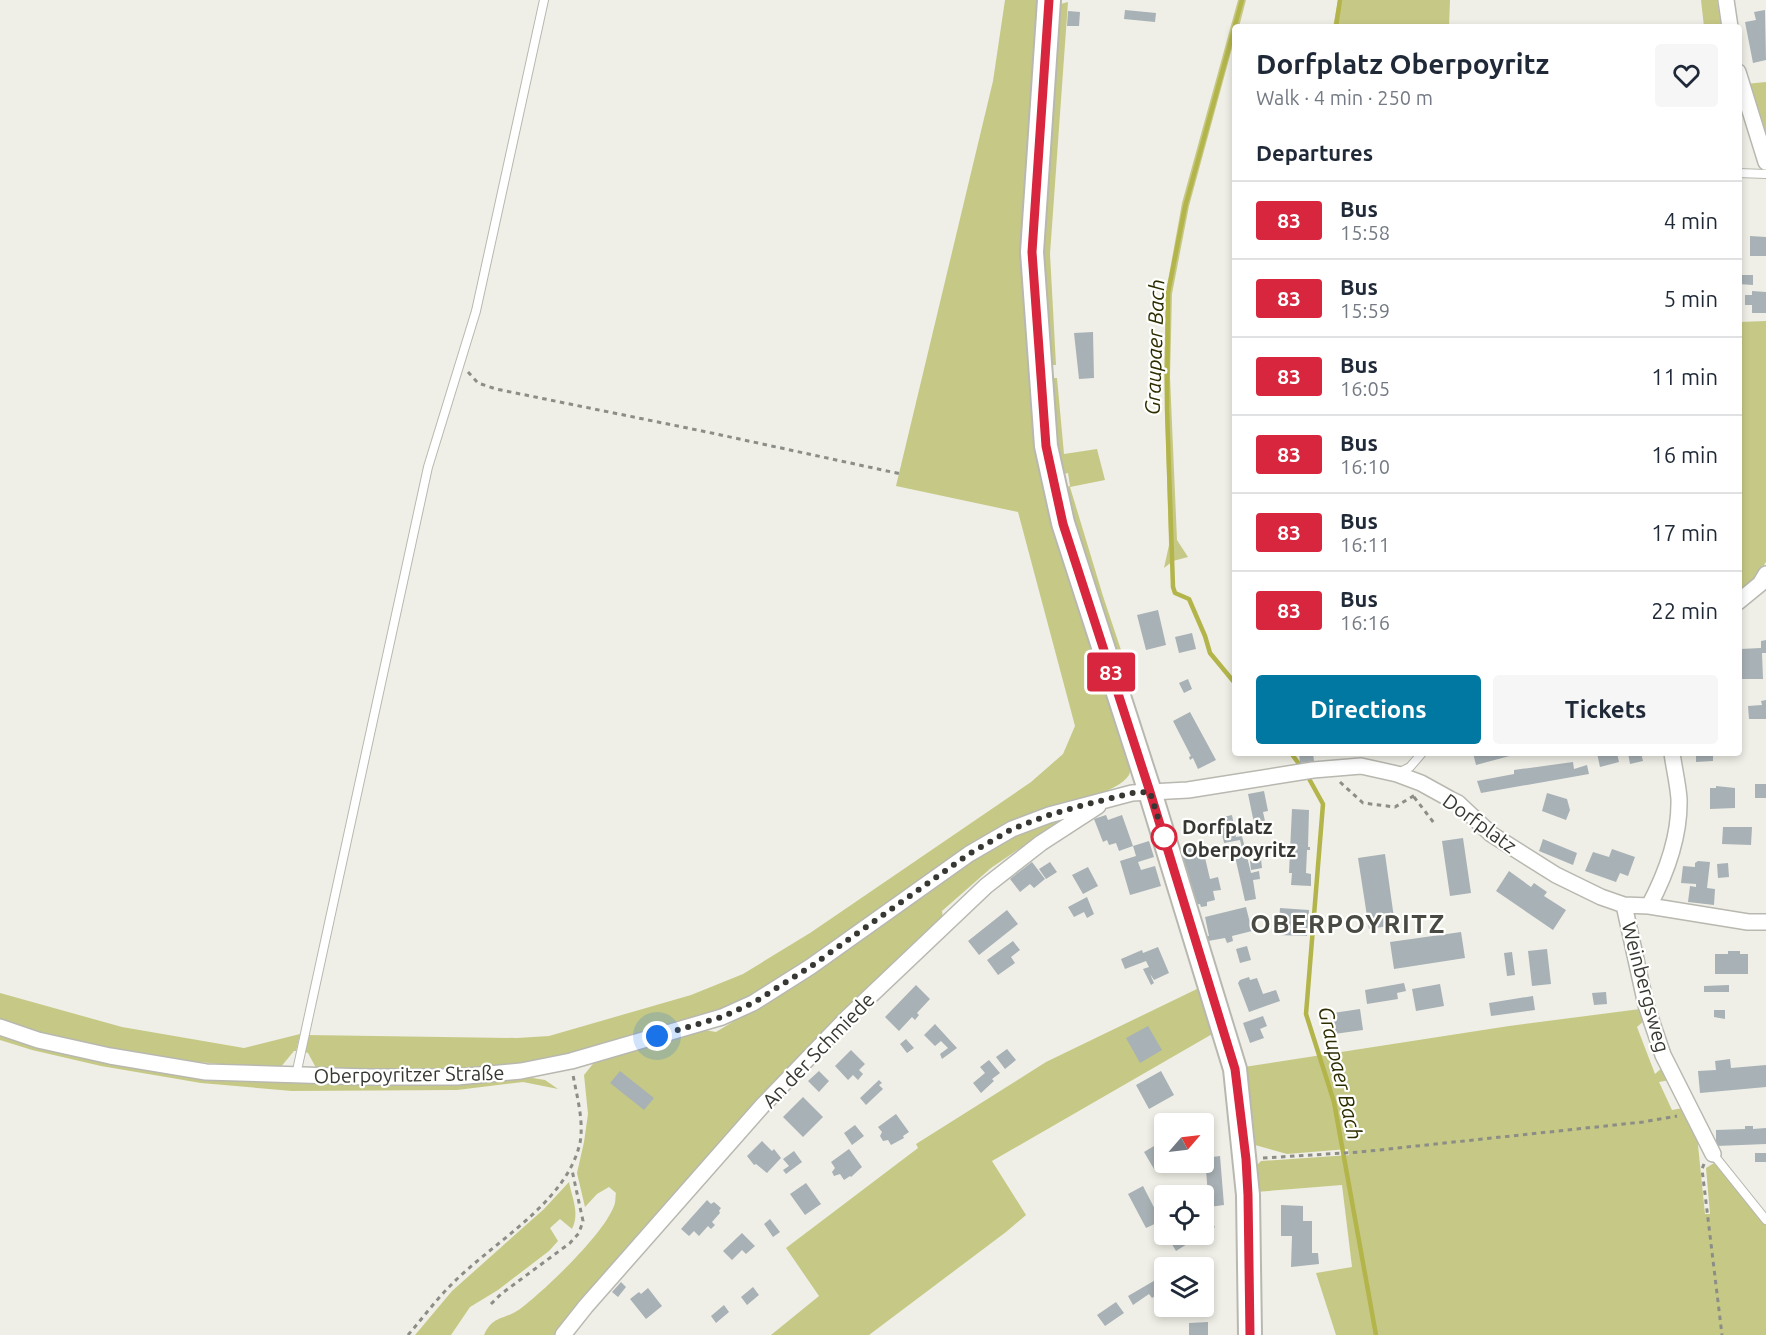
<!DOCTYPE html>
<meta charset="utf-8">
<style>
:root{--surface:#fff;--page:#f6f6f7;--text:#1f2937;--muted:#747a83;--line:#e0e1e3;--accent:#0078a1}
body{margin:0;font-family:Ubuntu,sans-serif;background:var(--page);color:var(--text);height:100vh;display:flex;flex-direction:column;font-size:22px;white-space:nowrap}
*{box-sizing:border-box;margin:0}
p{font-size:20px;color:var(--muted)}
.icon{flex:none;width:33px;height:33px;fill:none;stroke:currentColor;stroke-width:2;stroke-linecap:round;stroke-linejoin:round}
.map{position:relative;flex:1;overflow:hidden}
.sheet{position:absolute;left:1232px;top:24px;width:510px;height:732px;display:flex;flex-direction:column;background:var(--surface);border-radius:6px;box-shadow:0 3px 9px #0003}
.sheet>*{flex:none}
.badge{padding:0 12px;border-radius:4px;font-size:21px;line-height:39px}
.needle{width:39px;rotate:62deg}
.buttons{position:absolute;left:1154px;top:1113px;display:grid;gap:12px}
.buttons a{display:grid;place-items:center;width:60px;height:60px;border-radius:6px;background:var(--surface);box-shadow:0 3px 9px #0003;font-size:30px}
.you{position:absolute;width:30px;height:30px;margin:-15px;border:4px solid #fff;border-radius:50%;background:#1a73e8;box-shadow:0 0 0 9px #1a73e833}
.map>.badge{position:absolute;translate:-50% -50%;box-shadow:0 0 0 3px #fff}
h2{padding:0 24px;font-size:22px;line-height:54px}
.round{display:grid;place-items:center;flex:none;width:63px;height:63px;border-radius:6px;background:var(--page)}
.head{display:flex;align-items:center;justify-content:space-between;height:102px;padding:0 24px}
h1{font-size:28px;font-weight:700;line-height:45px}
.primary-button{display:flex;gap:12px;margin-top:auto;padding:12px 24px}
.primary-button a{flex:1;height:69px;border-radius:6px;background:var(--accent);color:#fff;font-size:24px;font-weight:700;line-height:69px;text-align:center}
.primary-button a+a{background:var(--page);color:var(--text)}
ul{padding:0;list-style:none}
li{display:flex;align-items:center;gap:18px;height:78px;padding:0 24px;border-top:2px solid var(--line)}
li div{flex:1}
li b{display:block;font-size:22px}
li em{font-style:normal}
li .badge{min-width:66px;font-weight:700;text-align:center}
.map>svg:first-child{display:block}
.green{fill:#c6c985}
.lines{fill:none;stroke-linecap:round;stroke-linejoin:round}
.stream{stroke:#b3b54b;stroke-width:4.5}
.building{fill:#a8b1b5}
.service-casing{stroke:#b8b8b0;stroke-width:10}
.minor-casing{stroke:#b8b8b0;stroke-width:18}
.secondary-casing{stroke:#b8b8b0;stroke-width:26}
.path{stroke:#8d8d87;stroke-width:3;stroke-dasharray:4.5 4.5;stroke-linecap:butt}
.service{stroke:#fff;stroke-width:8}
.minor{stroke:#fff;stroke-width:15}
.secondary{stroke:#fff;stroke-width:22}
.line-casing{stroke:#fff;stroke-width:14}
.line{stroke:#d7263d;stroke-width:9}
.walk{stroke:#373733;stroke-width:6;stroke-dasharray:0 10.8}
.stop-dot{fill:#fff;stroke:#d7263d;stroke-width:3}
.labels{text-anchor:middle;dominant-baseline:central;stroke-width:4.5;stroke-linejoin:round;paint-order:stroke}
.street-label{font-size:20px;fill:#373733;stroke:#fffffe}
.stop-label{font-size:20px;font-weight:bold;fill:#373733;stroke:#fffffe;text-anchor:start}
.water-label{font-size:21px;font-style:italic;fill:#2d2d00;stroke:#fffffe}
.district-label{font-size:26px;font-weight:bold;letter-spacing:1.5px;fill:#494a43;stroke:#fffffe}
</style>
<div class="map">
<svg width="1766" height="1335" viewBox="0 0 1766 1335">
<rect width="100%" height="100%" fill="#efefe7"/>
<path class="green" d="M1005,0H1042L1036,424L1131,761C1130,766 1131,771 1129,775C1118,793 1065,805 1044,810L771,987L717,1012L649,1033L645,1031L599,1044L596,1047L526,1064L459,1071L321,1070L315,1066L308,1053L305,1052L307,1035L517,1038L549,1036L691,995L743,974L810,933L1031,782L1063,754L1075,726L1018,512L896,486L993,81Z
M1238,0H1246L1239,27H1234V41L1189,206L1172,294L1170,377L1177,540L1188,557L1173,561L1164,568L1169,545L1164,375L1166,292L1182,203Z
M1338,0H1450L1449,27H1333Z
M1701,0H1717L1722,27H1704Z
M1068,2L1050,254L1056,365H1048L1040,233L1057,5Z
M1766,82V141L1745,84Z
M1766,321V562L1754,581L1738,594V322Z
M1049,378H1057L1064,454L1097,449L1105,480L1070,487L1103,596L1123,656H1115L1063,488L1070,486L1068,473L1060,475Z
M1076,811L1055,829L1051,827L991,868L942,911L943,918L557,1335H484C493,1315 505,1320 520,1309C545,1290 603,1235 614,1206C616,1202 615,1197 616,1193L609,1187L597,1194L585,1207L577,1173L584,1142L588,1114L584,1075L596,1060L681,1033L705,1030L716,1032L759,1006L972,857L1016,835Z
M1201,987L1214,1033L992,1161L1026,1215L1006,1232L869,1335H771L819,1296L786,1248L918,1148L916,1144L1046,1062Z
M0,993L122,1027L244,1048L300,1034L296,1051H294L280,1068C182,1063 93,1052 0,1022Z
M1640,1009L1646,1019L1637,1027L1655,1074L1664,1066L1670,1080L1659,1082L1672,1110L1683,1108L1697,1135L1705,1214H1710L1706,1168L1714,1163L1720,1167L1766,1225V1335H1336L1316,1273L1352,1267L1342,1185L1256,1192V1166L1261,1161L1349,1155L1348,1149L1287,1154L1255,1145L1244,1067L1509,1026Z
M0,1031L207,1075L527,1077L545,1080L558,1089L523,1082L457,1090L292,1091L201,1083L101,1066L32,1050L0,1040Z
M569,1182C572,1198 580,1213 572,1229L560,1219L550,1228L558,1241L549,1251L498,1290L470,1307L451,1335H415L452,1291L544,1209Z"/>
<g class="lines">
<path class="stream" d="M1336,27L1340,0
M1234,682L1210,653L1205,636L1189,599L1175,593L1173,587L1167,409L1168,293L1185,207L1242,0
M1291,753L1302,768
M1307,775L1323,804L1306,1014L1334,1102L1376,1335"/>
</g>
<path class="building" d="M1125,10L1156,13L1155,22L1124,19Z
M1765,10L1766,60L1753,63L1745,22L1756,20L1754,12Z
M1068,11L1080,12L1079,26H1067Z
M1750,236L1766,237V256H1750Z
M1738,275H1753V285L1738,284Z
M1752,291L1766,292V313H1752V305H1745V295H1752Z
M1093,332L1094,378L1079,379L1074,333Z
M1158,610L1166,645L1146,650L1137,615Z
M1192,633L1196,649L1179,653L1175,637Z
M1766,640V653H1762L1763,679H1738V670H1741L1740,649L1761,648V641Z
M1188,679L1192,689L1184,693L1179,683Z
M1766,700V719H1749L1748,706L1762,705L1761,701Z
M1190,712L1216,760L1198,769L1193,758L1190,760L1189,757L1191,756L1173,721Z
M1299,753H1313L1314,761L1300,763Z
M1473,753H1517V754L1476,765Z
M1597,753H1617L1619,762L1600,767Z
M1628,753H1641L1643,761L1630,764Z
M1696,753H1725V756H1713V761L1696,762Z
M1573,762L1574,769L1587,765L1589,774L1481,793L1477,781L1514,774V770Z
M1755,784H1766V798H1755Z
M1716,786L1735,788V808L1710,809V788H1716Z
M1264,791L1268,811L1263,812L1265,821L1254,823L1248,794Z
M1547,793L1567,799L1570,810L1566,820L1542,811Z
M1292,809L1309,810L1308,847H1310V850H1307L1306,873L1311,874V886L1291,885L1292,873H1289Z
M1106,815L1108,820L1122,815L1133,846L1119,851L1116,843L1109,845L1107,840L1103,842L1094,819Z
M1232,815L1236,837L1242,836L1251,873L1259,871L1260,879L1253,880L1256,899L1245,901L1236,861L1231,862L1230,855L1243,852L1240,840L1224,843L1219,818Z
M1723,827H1752L1751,845L1722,844Z
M1463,838L1471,893L1450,896L1442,841Z
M1543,839L1577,853L1573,865L1539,851Z
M1149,841L1154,857L1138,862L1141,870L1155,866L1161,886L1130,895L1120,861L1136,856L1133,846Z
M1202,845L1210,879L1218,877L1221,890L1213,891L1215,900L1207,902V906L1201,907L1200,904L1193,905L1180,850Z
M1612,849L1635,857L1628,876L1620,873L1616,882L1585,871L1593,852L1609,857Z
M1385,854L1395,925L1369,929L1358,858Z
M1261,859L1262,868L1251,870L1250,861Z
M1698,861L1710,862L1707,888L1715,889L1714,905L1688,902L1690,886L1696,887V884L1681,883L1683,866L1695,867V863Z
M1032,862L1045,879L1034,888L1030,884L1020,892L1010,879Z
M1050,862L1057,872L1046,879L1039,869Z
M1728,863L1729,877L1718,878L1717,864Z
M1088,867L1098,886L1083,894L1072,875Z
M1509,871L1531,887L1534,883L1547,892L1544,896L1566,910L1553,930L1496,891Z
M1087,897L1094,914L1087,918L1084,912L1074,917L1068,907Z
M1246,907L1252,931L1232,936L1233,941L1227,943L1225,938L1208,941L1207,936H1209L1205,917Z
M1280,908L1309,910L1307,936L1278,935Z
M1007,910L1018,924L979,955L968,941Z
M1461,932L1465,958L1394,969L1390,942Z
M1013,941L1020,950L1011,957L1015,963L998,975L987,960Z
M1247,946L1251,960L1240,963L1236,949Z
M1158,947L1169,973L1154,980L1150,974L1154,983L1151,985L1143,969L1149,967L1146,961L1125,969L1121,959L1142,950L1143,953Z
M1547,949L1551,984L1532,986L1528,951Z
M1728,951H1740V954H1748V974H1715V954H1728Z
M1512,952L1515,975L1507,976L1504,953Z
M1249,977L1250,980L1257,978L1263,994L1276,990L1280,1001L1249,1012L1238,983L1240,980Z
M1404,983L1406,991L1397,993L1398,999L1367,1004L1365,990Z
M1440,984L1444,1006L1416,1011L1412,989Z
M916,985L930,999L917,1013L919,1015L915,1020L912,1017L899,1031L885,1017Z
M1729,985V992H1704V986Z
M1606,992L1607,1004L1594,1005L1592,993Z
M1533,996L1535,1010L1491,1016L1489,1003Z
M1360,1009L1363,1030L1334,1034L1330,1021L1333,1019V1013Z
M1714,1010H1725V1019L1714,1017Z
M1263,1016L1267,1026L1260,1029L1264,1038L1250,1043L1243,1023Z
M935,1024L957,1048L942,1059L940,1054L948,1048L941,1041L935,1046L924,1035Z
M1148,1026L1162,1050L1140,1063L1126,1038Z
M906,1039L914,1048L907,1053L900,1044Z
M1007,1049L1016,1060L1005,1069L996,1057Z
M851,1050L865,1064L859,1070L863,1074L858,1080L853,1075L848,1080L835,1066Z
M1730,1059L1731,1068L1766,1065V1087L1700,1093L1698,1071L1716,1070L1715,1061Z
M989,1060L1000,1073L992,1079L994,1081L981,1093L973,1083L985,1073L980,1067Z
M620,1071L654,1098L644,1110L610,1083Z
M819,1071L829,1081L819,1092L808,1081Z
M1161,1071L1174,1095L1149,1109L1136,1085Z
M879,1080L882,1083L879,1085L883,1089L866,1105L860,1098Z
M803,1097L823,1117L803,1137L783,1117Z
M896,1114L909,1132L903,1136L904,1138L891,1145L888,1140L883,1141L880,1136L882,1132L878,1127Z
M855,1125L864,1136L852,1145L844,1133Z
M1745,1126H1753V1129L1766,1128V1144L1716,1146V1130L1745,1129Z
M1164,1140V1162L1154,1169L1144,1152Z
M762,1141L772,1151L774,1149L781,1158L767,1173L756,1164L754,1165L747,1156Z
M849,1149L862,1167L851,1177L850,1176L844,1180L840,1174L834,1176L832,1172L835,1168L831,1162Z
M794,1151L802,1162L786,1174L783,1170L789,1166L783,1159Z
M1755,1153H1766V1162H1755Z
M1220,1156L1224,1205L1209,1207L1205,1158Z
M806,1183L821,1204L805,1215L790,1194Z
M1143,1186L1161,1221L1146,1228L1128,1194Z
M707,1200L711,1204L714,1202L721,1208L719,1211L720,1213L712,1222L715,1225L711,1229L708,1226L699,1236L694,1231L689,1236L681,1229Z
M1281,1205L1303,1206V1221H1312V1253H1318L1319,1264L1291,1267L1292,1236H1281Z
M1203,1207L1215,1227L1203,1234Z
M770,1219L780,1232L773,1237L764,1224Z
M742,1233L755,1246L746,1254L742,1250L732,1260L723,1251Z
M1166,1234H1203L1176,1251Z
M1164,1275V1296L1161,1292L1152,1298L1149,1294L1133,1305L1128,1296Z
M621,1282L626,1287L618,1297L612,1292Z
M753,1287L759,1295L747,1305L741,1297Z
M648,1288L662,1306L646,1319L630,1299L639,1292L641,1294Z
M1116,1302L1124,1313L1105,1326L1097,1315Z
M724,1305L729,1312L716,1323L711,1316Z
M1208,1322V1335H1189V1323Z"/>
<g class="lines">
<defs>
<path id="service" d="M1738,173L1766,174
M1398,773L1410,767L1422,753
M296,1075L428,467L476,311L544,0
M1713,1154L1766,1220"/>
<path id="minor" d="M1726,0L1730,27
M1738,72L1766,162
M1738,602L1760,584L1766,574
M1624,905L1646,1005L1663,1055L1713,1154
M1649,906C1666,874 1680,836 1679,799C1678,784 1674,768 1672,753
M0,1027L38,1040L110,1056L206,1072L367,1077H457L521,1071L571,1061L722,1017L753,1003L810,967L969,854L1012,829L1049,815L1132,793L1188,790L1313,770L1361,766L1397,774L1421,783L1450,799L1458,803L1491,834L1556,875L1601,897L1624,905L1649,906L1748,922H1766
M563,1335L586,1306L763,1105L847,1018L986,886L1041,843L1098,806"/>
<path id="secondary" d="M1049,0L1032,252L1046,446L1063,523L1150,792L1235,1069L1248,1195L1250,1335"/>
</defs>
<use href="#service" class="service-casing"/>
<use href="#minor" class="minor-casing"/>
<use href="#secondary" class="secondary-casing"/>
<path class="path" d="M468,372L478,383L496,389L707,432L901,474
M1340,782L1363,803L1395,807L1415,795
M1414,797L1434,823
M1263,1158L1360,1152L1643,1122L1677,1116
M1704,1164L1702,1169L1722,1335
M491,1304L501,1294L570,1243L579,1233L583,1221L572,1170
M408,1335C422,1319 435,1301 450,1286C491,1243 566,1204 580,1143C584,1121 577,1097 573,1075"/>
<use href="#service" class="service"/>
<use href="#minor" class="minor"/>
<use href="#secondary" class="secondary"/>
</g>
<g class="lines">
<defs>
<path id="line" d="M1049,0L1032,252L1046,446L1063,524L1150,792L1235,1069L1246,1159L1248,1195L1250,1335"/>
</defs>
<use href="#line" class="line-casing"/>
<use href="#line" class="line"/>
<path class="walk" d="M657,1036L722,1017L753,1003L810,967L969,854L1012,829L1049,815L1080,806L1132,793L1150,792L1164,837"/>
</g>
<circle class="stop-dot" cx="1164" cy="837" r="12"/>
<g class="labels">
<g class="street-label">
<text transform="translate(1480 823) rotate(36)">Dorfplatz</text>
<text transform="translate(1646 987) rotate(75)">Weinbergsweg</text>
<text transform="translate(818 1050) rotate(-46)">An der Schmiede</text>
<text transform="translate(409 1074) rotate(-1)">Oberpoyritzer Straße</text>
</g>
<g class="stop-label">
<text x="1182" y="826">Dorfplatz<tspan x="1182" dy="23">Oberpoyritz</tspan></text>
</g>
<g class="water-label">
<text transform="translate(1154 347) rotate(-88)">Graupaer Bach</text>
<text transform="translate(1341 1073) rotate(77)">Graupaer Bach</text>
</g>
<g class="district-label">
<text x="1348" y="923">OBERPOYRITZ</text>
</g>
</g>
</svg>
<div class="buttons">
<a><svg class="needle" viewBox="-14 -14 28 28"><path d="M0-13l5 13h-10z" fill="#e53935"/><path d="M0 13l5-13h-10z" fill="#747a83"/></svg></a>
<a><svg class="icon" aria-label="locate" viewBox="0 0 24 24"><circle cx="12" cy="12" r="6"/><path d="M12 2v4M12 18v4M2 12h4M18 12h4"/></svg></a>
<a><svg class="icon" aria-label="layers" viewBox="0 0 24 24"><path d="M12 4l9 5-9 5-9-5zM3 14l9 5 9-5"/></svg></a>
</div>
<div class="you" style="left:657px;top:1036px"></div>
<b class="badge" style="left:1111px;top:672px;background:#d7263d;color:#fff">83</b>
<section class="sheet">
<div class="head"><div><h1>Dorfplatz Oberpoyritz</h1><p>Walk · 4 min · 250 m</p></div><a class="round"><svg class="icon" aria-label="heart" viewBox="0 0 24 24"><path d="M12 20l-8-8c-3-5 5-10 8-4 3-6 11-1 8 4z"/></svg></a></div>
<h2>Departures</h2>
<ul>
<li><span class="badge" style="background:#d7263d;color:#fff">83</span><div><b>Bus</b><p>15:58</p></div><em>4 min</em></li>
<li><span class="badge" style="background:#d7263d;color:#fff">83</span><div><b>Bus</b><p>15:59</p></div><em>5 min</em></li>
<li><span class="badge" style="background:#d7263d;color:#fff">83</span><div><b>Bus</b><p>16:05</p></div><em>11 min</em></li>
<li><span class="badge" style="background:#d7263d;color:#fff">83</span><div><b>Bus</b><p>16:10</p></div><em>16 min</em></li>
<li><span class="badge" style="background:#d7263d;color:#fff">83</span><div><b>Bus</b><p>16:11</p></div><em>17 min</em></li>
<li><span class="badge" style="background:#d7263d;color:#fff">83</span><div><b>Bus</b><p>16:16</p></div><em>22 min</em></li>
</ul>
<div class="primary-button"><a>Directions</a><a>Tickets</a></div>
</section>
</div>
